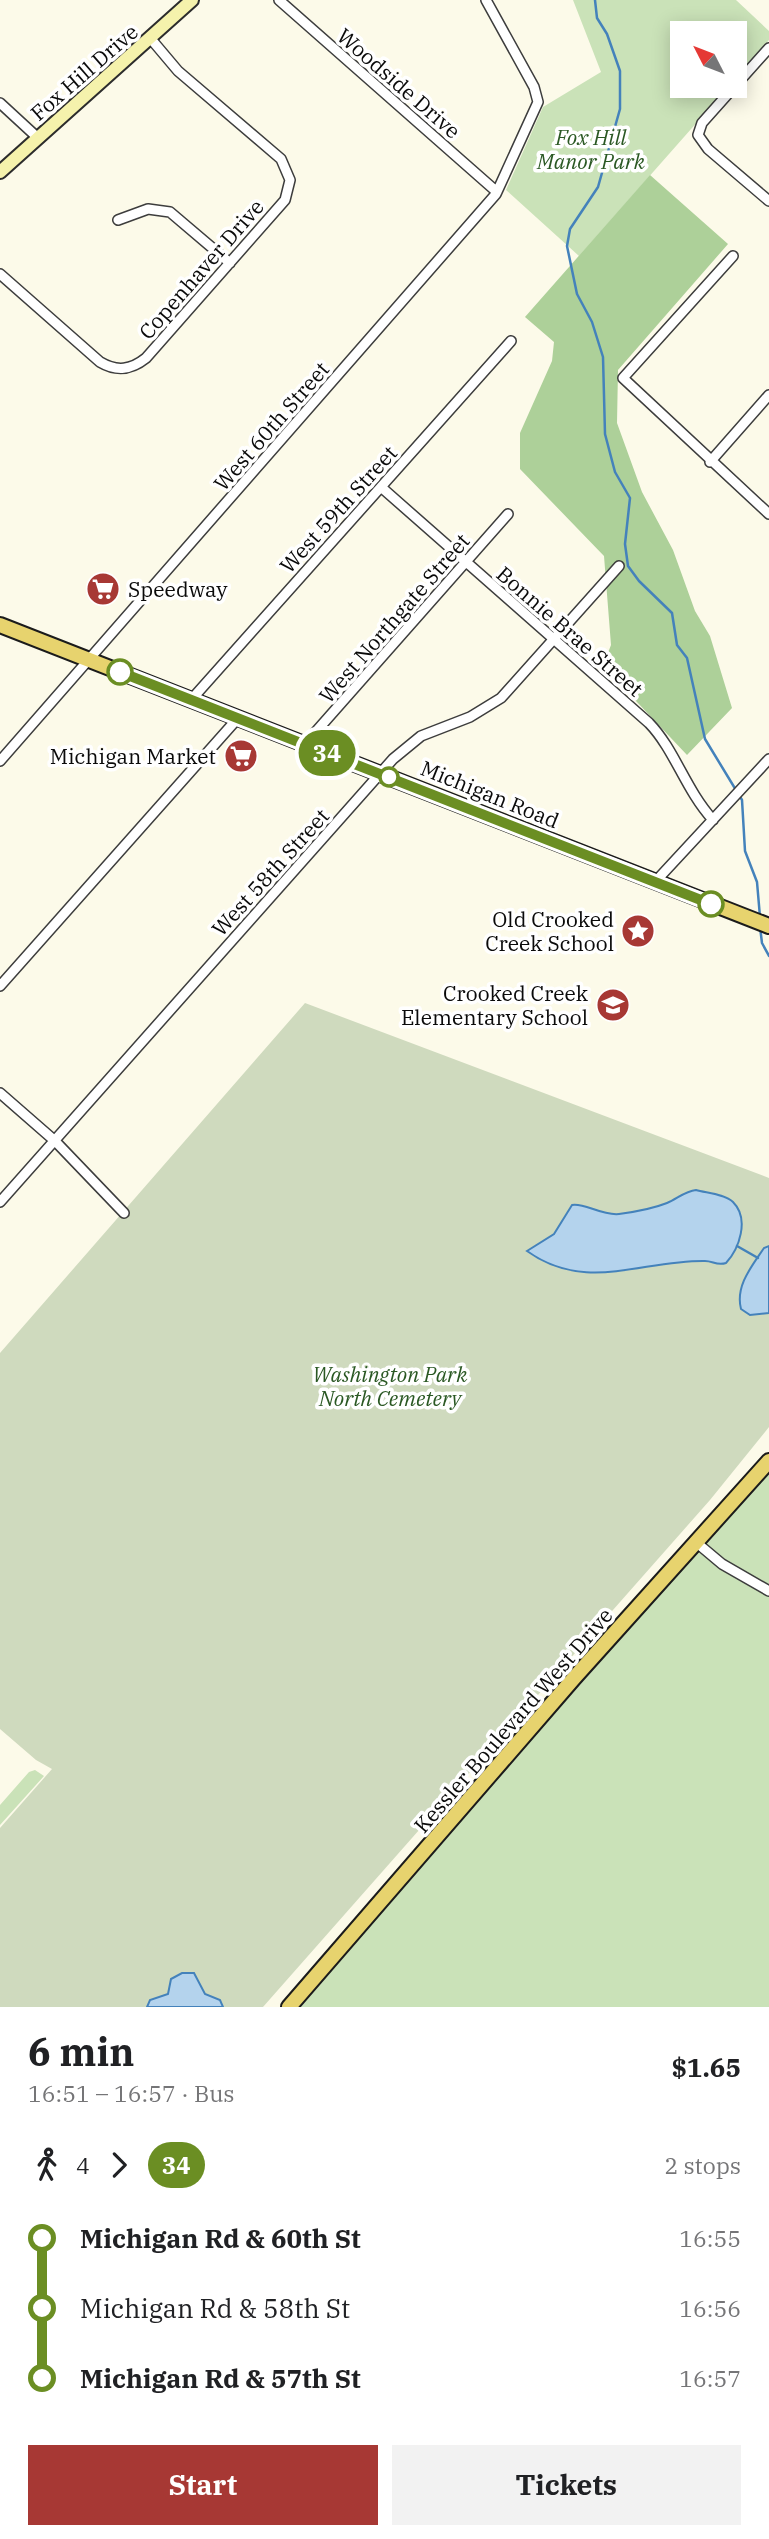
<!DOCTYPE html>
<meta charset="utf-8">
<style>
:root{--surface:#fff;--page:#f2f2f2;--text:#202124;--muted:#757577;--accent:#a73834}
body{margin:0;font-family:"IBM Plex Serif",serif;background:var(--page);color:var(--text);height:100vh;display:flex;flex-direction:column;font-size:26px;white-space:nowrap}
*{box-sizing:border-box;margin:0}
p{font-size:23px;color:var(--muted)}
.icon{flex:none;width:38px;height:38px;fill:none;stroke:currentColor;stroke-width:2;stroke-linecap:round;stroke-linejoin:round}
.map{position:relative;height:2007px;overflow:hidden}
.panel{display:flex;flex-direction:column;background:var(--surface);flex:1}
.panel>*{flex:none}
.badge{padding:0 14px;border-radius:23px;font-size:24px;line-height:46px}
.needle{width:46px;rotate:312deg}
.fabs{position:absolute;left:670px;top:21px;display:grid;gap:14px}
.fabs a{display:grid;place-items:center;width:77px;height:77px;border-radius:0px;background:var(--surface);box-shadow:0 4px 18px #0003;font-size:35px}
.map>.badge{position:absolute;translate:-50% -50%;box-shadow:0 0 0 4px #fff}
.legs{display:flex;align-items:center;gap:10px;height:77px;padding:0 28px;font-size:23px}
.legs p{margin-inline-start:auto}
.summary{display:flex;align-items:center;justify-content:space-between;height:119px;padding:0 28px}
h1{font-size:38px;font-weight:700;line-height:52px}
.action{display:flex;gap:14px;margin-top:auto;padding:14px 28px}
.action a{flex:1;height:80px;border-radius:0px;background:var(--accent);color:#fff;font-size:28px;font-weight:700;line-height:80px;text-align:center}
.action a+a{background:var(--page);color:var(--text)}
ul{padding:0 28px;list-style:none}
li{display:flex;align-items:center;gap:24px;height:70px;font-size:26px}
li i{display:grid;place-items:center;width:10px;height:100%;margin:0 9px;background:currentColor}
li i::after{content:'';width:18px;height:18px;margin:-9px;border:5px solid;border-radius:50%;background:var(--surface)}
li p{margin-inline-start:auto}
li:first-child i{background:linear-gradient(#0000 50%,currentColor 0)}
li:last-child i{background:linear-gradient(currentColor 50%,#0000 0)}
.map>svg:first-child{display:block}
.green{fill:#cae2b8}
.forest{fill:#add099}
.cemetery{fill:#cfdabe}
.water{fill:#b4d3ed;stroke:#4482bb;stroke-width:2}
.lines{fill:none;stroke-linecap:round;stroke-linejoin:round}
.stream{stroke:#4482bb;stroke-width:2.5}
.street-casing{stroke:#3d3d3d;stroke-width:12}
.secondary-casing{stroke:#2c2c2c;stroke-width:16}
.primary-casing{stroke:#1b1b1b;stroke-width:18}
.street{stroke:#fff;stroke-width:9}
.secondary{stroke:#f5f2ac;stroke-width:12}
.primary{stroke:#e7d36e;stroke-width:14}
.line-1-casing{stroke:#fff;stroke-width:16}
.line-1{stroke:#6b8e23;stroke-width:10}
.stop-1-dot{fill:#fff;stroke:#6b8e23;stroke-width:3.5}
.labels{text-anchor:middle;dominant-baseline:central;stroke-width:7;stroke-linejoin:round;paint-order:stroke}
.street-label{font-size:21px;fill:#0a0a0a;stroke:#fff}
.park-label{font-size:21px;font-style:italic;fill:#2a5823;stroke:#fff}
.poi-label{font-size:21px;fill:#0a0a0a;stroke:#fff;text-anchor:end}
</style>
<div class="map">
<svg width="769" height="2007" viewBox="0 0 769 2007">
<rect width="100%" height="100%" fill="#fcfae9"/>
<path class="green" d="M573,0H736L769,31V40L735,78V33H682V86H729L579,256L506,190L543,107L601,72Z
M769,1465V2007H289Z
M35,1770L44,1776L0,1825V1805L29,1772Z"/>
<path class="forest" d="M650,175L728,244L618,370L617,423L642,492L673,550L695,611L710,636L732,708L687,755L603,666L611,645L604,556L520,469V433L552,361L554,342L525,317Z"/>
<path class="cemetery" d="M305,1003L769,1178V1427L710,1500L263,2007H0V1828L52,1769L36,1760L0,1729V1353Z"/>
<path class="water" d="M696,1190C706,1193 725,1194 733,1202C750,1219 739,1249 726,1263C717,1266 713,1261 705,1261C642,1260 585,1293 527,1251L554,1234L572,1205C583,1202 602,1216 619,1214C634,1212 652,1209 667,1203C677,1199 685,1191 696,1190Z
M769,1246V1313L750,1315L741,1309C735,1286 752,1266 764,1248Z
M182,1973H194L205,1994L220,2000L223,2007H147L150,2000L168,1994L171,1979Z"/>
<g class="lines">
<path class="stream" d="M595,0L597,18L607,34L620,71V109L598,187L570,229L567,246L577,294L592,322L603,357L605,434L615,472L630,498L625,544L628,566L639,581L672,613L677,645L687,658L705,739L742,800L745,851L757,882L760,917
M760,927L762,943L769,956
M737,1246L758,1258"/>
<defs>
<path id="street" d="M279,0L497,192
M735,86L702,123L698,135L708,149L769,201
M735,86L769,48
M0,103L38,138
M118,220L148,209L170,212L230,263
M733,256L623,378L769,514
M0,274L100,362C117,372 131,370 146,358L285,200L290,180L281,159L178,71L151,39
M710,462L769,395
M381,487L649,723C675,750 685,789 713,820
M191,700L511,341
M305,744L508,514
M0,761L496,194L538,102L534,87L486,0
M655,882L769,759
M0,986L238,718
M0,1093L55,1141L124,1213
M0,1202L393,759L421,736L470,717L501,698L619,566
M697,1543L722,1564L769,1591"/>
<path id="secondary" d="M0,172L192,0"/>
<path id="primary" d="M0,625L769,926
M289,2007L574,1678L769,1461"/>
</defs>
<use href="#street" class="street-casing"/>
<use href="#secondary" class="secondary-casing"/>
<use href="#primary" class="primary-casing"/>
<use href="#street" class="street"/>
<use href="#secondary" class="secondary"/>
<use href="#primary" class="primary"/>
</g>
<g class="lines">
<defs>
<path id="line-1" d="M120,672L711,904"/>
</defs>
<use href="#line-1" class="line-1-casing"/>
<use href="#line-1" class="line-1"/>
</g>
<defs>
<symbol id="supermarket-disc" viewBox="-11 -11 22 22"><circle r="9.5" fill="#a73834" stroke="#fff"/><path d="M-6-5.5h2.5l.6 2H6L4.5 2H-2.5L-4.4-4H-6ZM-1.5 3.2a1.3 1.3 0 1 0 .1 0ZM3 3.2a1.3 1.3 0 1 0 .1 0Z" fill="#fff"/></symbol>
<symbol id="sight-disc" viewBox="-11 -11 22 22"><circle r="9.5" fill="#a73834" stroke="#fff"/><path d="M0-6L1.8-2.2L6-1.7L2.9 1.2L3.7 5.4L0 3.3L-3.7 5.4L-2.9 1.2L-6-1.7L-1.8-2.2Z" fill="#fff"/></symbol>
<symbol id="school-disc" viewBox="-11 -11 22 22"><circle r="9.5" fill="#a73834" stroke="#fff"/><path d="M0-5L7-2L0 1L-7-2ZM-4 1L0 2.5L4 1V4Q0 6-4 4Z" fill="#fff"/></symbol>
</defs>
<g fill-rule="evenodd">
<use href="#supermarket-disc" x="84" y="570" width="38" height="38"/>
<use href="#supermarket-disc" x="222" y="737" width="38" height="38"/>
<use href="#sight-disc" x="619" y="912" width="38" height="38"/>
<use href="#school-disc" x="594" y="986" width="38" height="38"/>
</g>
<g class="stop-1-dot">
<circle cx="120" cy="672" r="12"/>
<circle cx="389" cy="777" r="9"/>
<circle cx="711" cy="904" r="12"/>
</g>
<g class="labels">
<g class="street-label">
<text transform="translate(84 72) rotate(-41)">Fox Hill Drive</text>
<text transform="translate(399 83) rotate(41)">Woodside Drive</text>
<text transform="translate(201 269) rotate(-49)">Copenhaver Drive</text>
<text transform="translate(271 426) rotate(-49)">West 60th Street</text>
<text transform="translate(338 509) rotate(-48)">West 59th Street</text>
<text transform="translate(394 618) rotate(-49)">West Northgate Street</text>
<text transform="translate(570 631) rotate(41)">Bonnie Brae Street</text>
<text transform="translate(490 794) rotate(22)">Michigan Road</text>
<text transform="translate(270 872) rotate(-48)">West 58th Street</text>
<text transform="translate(513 1720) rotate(-49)">Kessler Boulevard West Drive</text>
</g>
<g class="park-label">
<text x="591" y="137">Fox Hill<tspan x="591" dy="24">Manor Park</tspan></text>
<text x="390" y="1374">Washington Park<tspan x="390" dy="24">North Cemetery</tspan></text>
</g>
<g class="poi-label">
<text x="128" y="589" text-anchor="start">Speedway</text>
<text x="216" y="756">Michigan Market</text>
<text x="614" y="919">Old Crooked<tspan x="614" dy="24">Creek School</tspan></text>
<text x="588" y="993">Crooked Creek<tspan x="588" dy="24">Elementary School</tspan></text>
</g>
</g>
</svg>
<div class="fabs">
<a><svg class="needle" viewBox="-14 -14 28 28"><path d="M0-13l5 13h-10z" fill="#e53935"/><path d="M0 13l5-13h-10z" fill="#757577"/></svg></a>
</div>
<b class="badge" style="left:327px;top:753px;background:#6b8e23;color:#fff">34</b>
</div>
<section class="panel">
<div class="summary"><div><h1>6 min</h1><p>16:51 – 16:57 · Bus</p></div><b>$1.65</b></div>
<div class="legs"><svg class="icon" aria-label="walk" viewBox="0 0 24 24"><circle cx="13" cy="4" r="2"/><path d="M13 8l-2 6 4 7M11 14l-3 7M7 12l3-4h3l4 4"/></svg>4<svg class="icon" aria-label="forward" viewBox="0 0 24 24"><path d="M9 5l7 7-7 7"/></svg><b class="badge" style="background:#6b8e23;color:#fff">34</b><p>2 stops</p></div>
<ul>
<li><i style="color:#6b8e23"></i><b>Michigan Rd &amp; 60th St</b><p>16:55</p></li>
<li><i style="color:#6b8e23"></i><span>Michigan Rd &amp; 58th St</span><p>16:56</p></li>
<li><i style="color:#6b8e23"></i><b>Michigan Rd &amp; 57th St</b><p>16:57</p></li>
</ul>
<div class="action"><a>Start</a><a>Tickets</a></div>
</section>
